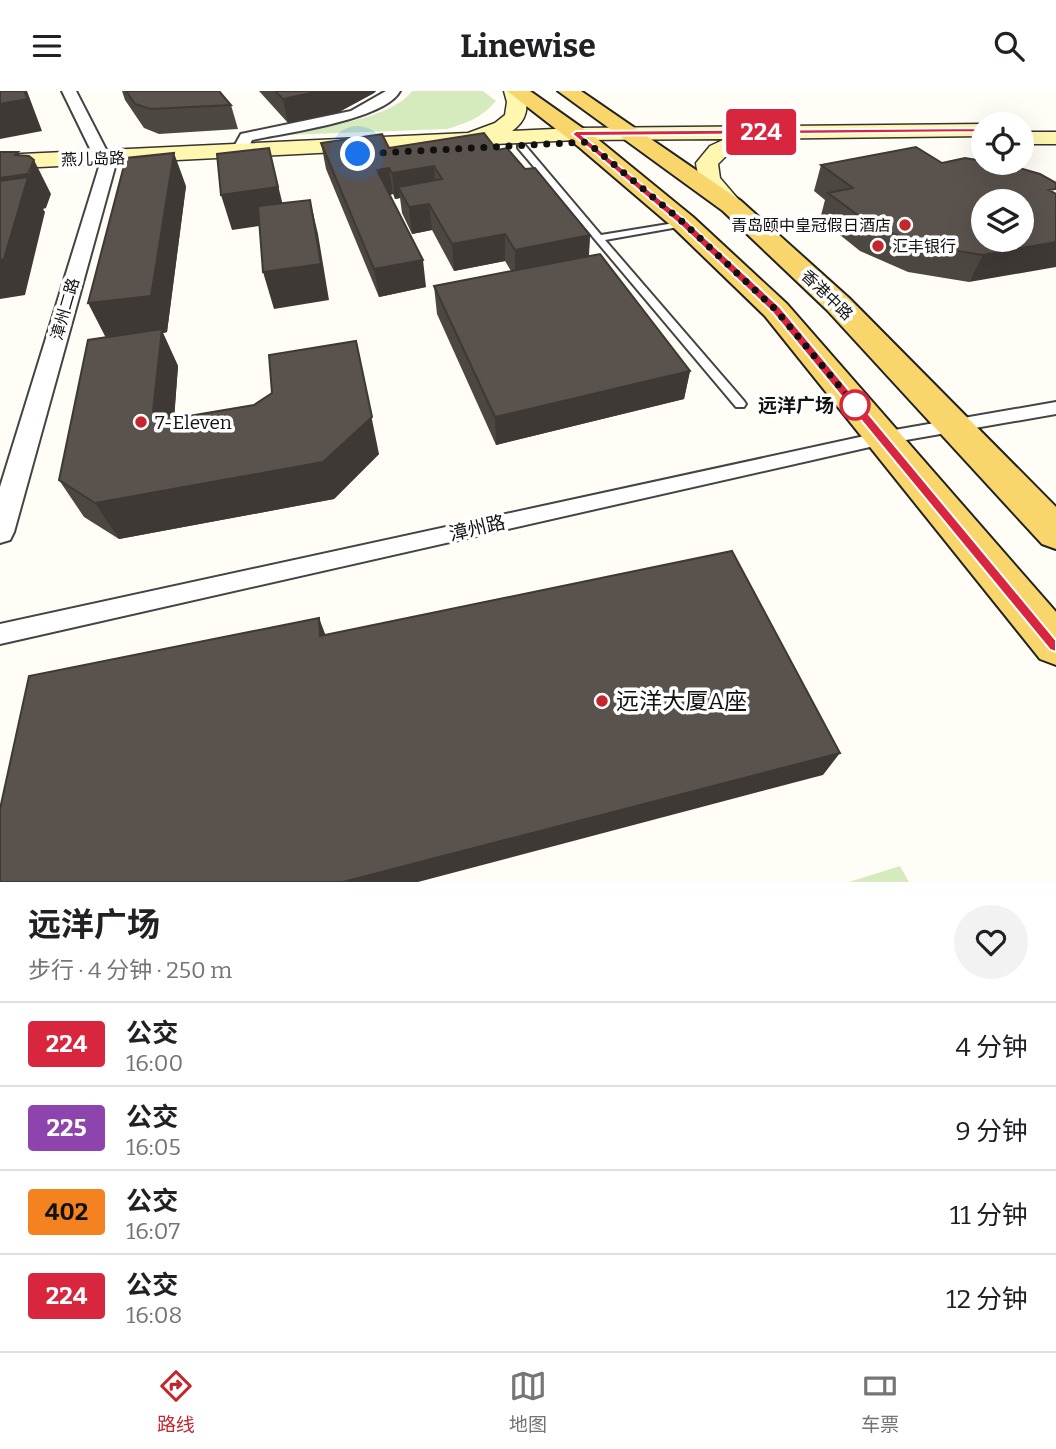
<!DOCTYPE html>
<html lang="zh">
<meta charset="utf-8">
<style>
:root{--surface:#fff;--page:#f2f2f2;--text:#202124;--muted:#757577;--line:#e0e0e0;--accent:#c4262e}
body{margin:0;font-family:Bitter,"Noto Sans SC",serif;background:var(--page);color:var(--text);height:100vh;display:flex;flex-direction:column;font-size:26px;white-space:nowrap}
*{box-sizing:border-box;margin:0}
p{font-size:23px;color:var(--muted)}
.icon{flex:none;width:38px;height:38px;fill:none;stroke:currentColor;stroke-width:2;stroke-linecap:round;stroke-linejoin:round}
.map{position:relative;height:791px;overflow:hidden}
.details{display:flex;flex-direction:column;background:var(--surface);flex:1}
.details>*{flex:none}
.badge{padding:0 14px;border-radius:5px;font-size:24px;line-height:46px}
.fabs{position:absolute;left:971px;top:21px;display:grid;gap:14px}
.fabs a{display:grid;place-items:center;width:63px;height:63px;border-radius:50%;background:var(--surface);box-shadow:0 7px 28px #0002;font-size:35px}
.you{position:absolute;width:35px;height:35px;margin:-18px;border:5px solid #fff;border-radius:50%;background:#1a73e8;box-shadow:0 0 0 10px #1a73e833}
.map>.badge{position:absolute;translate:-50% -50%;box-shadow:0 0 0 4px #fff}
.round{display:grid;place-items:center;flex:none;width:74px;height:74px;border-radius:37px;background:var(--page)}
.head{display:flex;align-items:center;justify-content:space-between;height:119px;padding:0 28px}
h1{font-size:33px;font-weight:700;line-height:52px}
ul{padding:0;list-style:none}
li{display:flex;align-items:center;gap:21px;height:84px;padding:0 28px;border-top:2px solid var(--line)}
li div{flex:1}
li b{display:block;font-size:26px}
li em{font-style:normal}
li .badge{min-width:77px;font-weight:700;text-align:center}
header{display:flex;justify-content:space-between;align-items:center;height:91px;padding:0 28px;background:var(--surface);font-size:32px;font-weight:700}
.tab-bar{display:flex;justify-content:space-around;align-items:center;height:98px;border-top:2px solid var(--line);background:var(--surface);font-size:19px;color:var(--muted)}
.tab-bar a{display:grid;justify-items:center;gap:4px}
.tab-bar .active{color:var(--accent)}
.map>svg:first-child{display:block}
.green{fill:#d5ebbd}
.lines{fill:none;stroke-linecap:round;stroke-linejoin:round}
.service-casing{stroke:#444;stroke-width:4}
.pedestrian-casing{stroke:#444;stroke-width:4}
.minor-casing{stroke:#444;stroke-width:4}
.secondary-casing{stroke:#333;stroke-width:3}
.primary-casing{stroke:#222;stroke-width:4}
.service{fill:#fff;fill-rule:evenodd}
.pedestrian{fill:#fff;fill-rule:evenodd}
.minor{fill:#fff;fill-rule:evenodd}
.secondary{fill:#fff6b0;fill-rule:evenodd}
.primary{fill:#f9d66b;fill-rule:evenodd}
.wall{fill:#4d4742}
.shaded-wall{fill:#3f3936}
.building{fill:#5a524d;stroke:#3f3936;stroke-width:2;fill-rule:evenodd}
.line{fill:#d7263d;stroke:#fff;stroke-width:2}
.walk{stroke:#111;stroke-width:7;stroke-dasharray:0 12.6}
.poi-dot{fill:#c4262e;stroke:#fff;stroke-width:2.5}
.stop-dot{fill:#fff;stroke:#d7263d;stroke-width:3.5}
.labels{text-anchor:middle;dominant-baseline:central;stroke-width:7;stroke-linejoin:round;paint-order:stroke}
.far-street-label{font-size:16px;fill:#111;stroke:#fff}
.far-poi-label{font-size:16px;fill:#111;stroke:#fff;text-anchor:end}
.stop-label{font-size:19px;font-weight:bold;fill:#111;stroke:#fff;text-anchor:end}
.poi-label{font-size:19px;fill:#111;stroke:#fff;text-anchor:start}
.street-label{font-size:19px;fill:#111;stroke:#fff}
.near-poi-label{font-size:23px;fill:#111;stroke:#fff;text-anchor:start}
</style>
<header><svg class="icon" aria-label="menu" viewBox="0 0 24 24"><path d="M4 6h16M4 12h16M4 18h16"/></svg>Linewise<svg class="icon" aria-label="search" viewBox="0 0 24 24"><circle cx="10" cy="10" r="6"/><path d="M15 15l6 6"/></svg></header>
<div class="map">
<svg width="1056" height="791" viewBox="0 0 1056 791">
<rect width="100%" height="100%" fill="#fffdf5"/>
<path class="green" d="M412,0H483L496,10C483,26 467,32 447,38L284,44C317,37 392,28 412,0Z
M900,775L909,791H849Z"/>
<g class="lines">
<defs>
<path id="service" d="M518,53H524L601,144L687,130L688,132L684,135L605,149L744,310L746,313L744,316H736L518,57Z"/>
<path id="pedestrian" d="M1056,311V323L883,353L0,553V533L883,341Z"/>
<path id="minor" d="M62,0H76L115,76L14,441L10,449L0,452V396L99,76Z
M386,0H400C385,29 284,42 252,49L245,64H233L231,61L241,43L351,20Z"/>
<path id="secondary" d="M504,0H524C529,17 527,29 512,40L576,37L984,33H986H984V45L746,48L745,55L726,65L718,73L720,87L744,115L741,120C716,126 698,93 696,72L710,55L725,48L576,49L0,78V64L468,42L495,32L505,24L507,11Z
M1022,41H1056V53H1022Z"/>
<path id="primary" d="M507,0H530L595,46L693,126L787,213L1056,521V574L1040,568L765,225L675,138L579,56Z
M558,0H581L741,110L849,207L1056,416V458L1042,453L827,219L723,120Z"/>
</defs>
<use href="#service" class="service-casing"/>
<use href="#pedestrian" class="pedestrian-casing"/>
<use href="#minor" class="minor-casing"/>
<use href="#secondary" class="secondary-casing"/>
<use href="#primary" class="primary-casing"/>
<use href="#service" class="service"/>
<use href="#pedestrian" class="pedestrian"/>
<use href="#minor" class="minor"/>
<use href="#secondary" class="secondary"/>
<use href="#primary" class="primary"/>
</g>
<path class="wall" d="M122,0H219L231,14L238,38L159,43L144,37L125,9Z
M259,0H376L374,2L339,21L288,32Z
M321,52L389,57L497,59L525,78L590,144L589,165L690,280L684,308L496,354L437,223L434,195L511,180L505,170L454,180L432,139L412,143L402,122L400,107L395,108L393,103L390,104L426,196L379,206L326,78Z
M942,72L1040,83L969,191L908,181L860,160L820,128L825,109L814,100L821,74Z
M186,95L167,241L163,242L178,275L174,326L379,363L334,408L119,448L84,426L59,389L106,247Z"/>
<path class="shaded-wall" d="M24,0H27L42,40L0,48V13Z
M320,0H376L374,2L339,21L288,32L283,8Z
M269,57L287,131L232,139L221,104Z
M18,61L29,83L34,69L51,103L46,117L43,118L45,121L25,204L0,208V87Z
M174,62L186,95L167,241L163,242L178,275L172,357L107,249L88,212Z
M434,75L436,101L398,96L400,107L395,108L392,82Z
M389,77L393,103L381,105L377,79Z
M310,109L318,143L329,209L274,218L263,181Z
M429,113L432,139L412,143L409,116Z
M505,143V170L454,180L452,153Z
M590,144L588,171L515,186V159Z
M1056,151V176L969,191L983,164Z
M423,169L426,196L379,206L374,178Z
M356,250L379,363L334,408L119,448L95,412Z
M690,280L684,308L496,354L495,326Z
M319,527L329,553L320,545Z
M840,662L823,684L418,791H343Z"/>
<path class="building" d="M0,0H24L28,8L0,13Z
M126,0H219L231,14L150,18L135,13Z
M275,0H320L283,8Z
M484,42L497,59L507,57L525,78L535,77L590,144L515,159L505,143L452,153L429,113L409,116L398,96L442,88L434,75L392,82L389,77L377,79L423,169L374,178L321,52L382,43L389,57Z
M916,56L942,72L965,67L984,70V72H995L1009,74L1040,83L1056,92V98L1049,99L1056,103V151L983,164L920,154L870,133L828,102L853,97L821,74ZM984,110H1022V149H984Z
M269,57L278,96L221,104L217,63Z
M0,61H18L15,64L29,65L34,69L28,83L0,87Z
M174,62L151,205L88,212L126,67Z
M28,86L4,168L0,169V90Z
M310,109L321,173L263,181L258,115Z
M600,163L690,280L495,326L434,195Z
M162,238L153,320L177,327L254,314L272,302L269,264L356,250L372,326L323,371L95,412L59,389L88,249Z
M732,460L840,662L343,791H0V718L29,585L319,527L320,545Z"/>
<path class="line" d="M986,37L984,41L583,45L687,130L780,216L1056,549V561L1050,559L772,221L680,134L572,43L576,40Z"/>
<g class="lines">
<path class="walk" d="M358,63L587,51L684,132L776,219L855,314"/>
</g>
<g class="poi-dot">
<circle cx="905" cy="134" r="7"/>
<circle cx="878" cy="155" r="7"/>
<circle cx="141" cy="331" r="7"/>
<circle cx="602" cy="610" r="7"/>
</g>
<circle class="stop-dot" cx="855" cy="314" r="14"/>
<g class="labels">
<g class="far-street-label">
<text transform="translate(93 68) rotate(-2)">燕儿岛路</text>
<text transform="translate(827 204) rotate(44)">香港中路</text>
<text transform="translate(65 218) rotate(-74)">漳州二路</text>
</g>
<g class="far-poi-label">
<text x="891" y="134">青岛颐中皇冠假日酒店</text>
<text x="892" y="155" text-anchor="start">汇丰银行</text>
</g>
<g class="stop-label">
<text x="834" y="314">远洋广场</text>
</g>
<g class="poi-label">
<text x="155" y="331">7-Eleven</text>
</g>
<g class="street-label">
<text transform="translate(477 437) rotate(-13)">漳州路</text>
</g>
<g class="near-poi-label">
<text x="616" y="610">远洋大厦A座</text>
</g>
</g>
</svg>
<div class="fabs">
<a><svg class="icon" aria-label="locate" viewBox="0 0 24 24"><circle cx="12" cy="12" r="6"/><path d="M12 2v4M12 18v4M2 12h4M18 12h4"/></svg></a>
<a><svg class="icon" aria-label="layers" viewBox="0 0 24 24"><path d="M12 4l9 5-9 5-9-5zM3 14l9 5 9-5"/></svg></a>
</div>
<div class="you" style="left:358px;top:63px"></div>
<b class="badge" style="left:761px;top:41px;background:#d7263d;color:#fff">224</b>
</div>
<section class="details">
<div class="head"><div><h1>远洋广场</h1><p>步行 · 4 分钟 · 250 m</p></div><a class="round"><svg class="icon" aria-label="heart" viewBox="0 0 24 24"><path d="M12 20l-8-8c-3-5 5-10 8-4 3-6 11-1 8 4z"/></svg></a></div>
<ul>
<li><span class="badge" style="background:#d7263d;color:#fff">224</span><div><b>公交</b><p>16:00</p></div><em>4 分钟</em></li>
<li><span class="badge" style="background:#8e44ad;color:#fff">225</span><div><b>公交</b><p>16:05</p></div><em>9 分钟</em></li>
<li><span class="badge" style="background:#f58220;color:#111">402</span><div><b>公交</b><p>16:07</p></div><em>11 分钟</em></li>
<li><span class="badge" style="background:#d7263d;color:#fff">224</span><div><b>公交</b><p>16:08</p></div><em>12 分钟</em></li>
</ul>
</section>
<nav class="tab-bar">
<a class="active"><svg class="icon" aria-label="directions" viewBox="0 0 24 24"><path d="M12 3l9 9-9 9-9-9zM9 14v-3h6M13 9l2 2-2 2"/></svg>路线</a>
<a><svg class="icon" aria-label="map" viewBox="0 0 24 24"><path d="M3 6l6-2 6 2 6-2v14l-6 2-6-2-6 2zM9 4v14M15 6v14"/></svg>地图</a>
<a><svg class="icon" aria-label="tickets" viewBox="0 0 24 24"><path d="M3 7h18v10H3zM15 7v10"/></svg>车票</a>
</nav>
